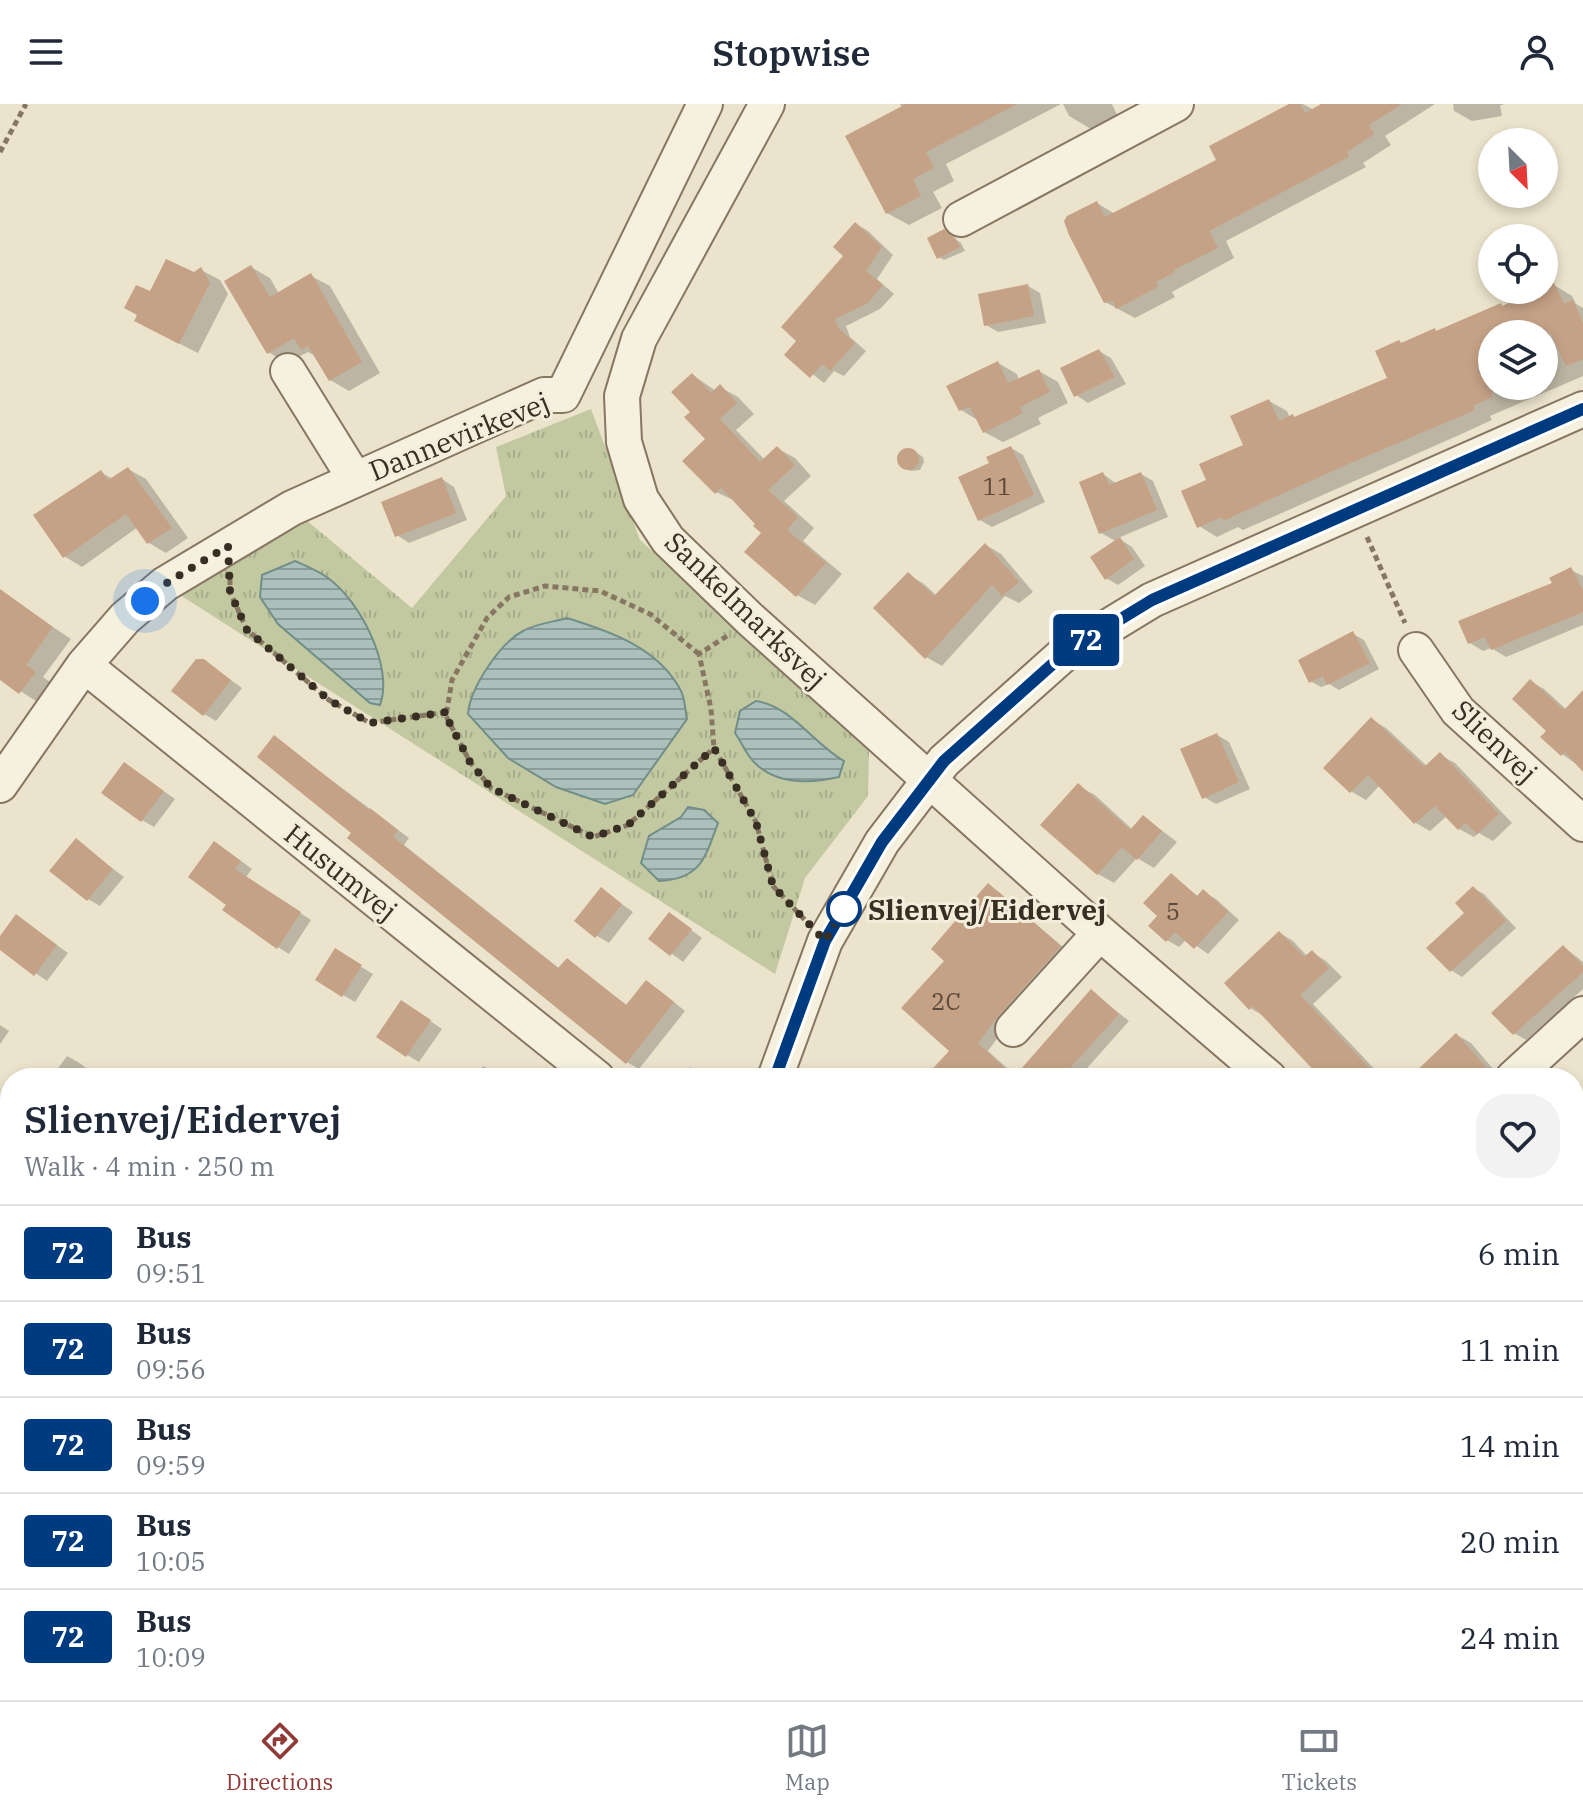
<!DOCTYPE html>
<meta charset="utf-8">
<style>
:root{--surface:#fff;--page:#f2f2f3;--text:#1f2937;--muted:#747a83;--line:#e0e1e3;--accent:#903937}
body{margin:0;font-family:"IBM Plex Serif",serif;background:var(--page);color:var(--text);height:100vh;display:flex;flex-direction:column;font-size:30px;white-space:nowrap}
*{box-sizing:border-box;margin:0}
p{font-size:26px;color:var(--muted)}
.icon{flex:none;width:44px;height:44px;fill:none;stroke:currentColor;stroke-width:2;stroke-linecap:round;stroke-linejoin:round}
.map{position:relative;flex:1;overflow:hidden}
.panel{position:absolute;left:0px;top:964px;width:1584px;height:632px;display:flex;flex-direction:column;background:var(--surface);border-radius:32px 32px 0 0;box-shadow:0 4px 12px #0003}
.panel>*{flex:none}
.badge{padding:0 16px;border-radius:6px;font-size:28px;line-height:52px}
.needle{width:52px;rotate:156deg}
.buttons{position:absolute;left:1478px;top:24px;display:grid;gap:16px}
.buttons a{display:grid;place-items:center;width:80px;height:80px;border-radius:50%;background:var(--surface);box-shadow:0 4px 12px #0003;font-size:40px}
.you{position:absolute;width:40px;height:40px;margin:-20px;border:6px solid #fff;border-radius:50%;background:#1a73e8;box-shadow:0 0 0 12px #1a73e833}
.map>.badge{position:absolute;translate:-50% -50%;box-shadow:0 0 0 4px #fff}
.round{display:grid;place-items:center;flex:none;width:84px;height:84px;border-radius:32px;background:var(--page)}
.head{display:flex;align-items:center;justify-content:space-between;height:136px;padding:0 24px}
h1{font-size:38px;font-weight:600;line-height:60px}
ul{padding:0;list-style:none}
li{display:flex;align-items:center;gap:24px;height:96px;padding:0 24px;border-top:2px solid var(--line)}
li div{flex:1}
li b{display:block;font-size:30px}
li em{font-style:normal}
li .badge{min-width:88px;font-weight:700;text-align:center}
header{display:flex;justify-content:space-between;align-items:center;height:104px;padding:0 24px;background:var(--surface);font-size:36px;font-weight:600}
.tabs{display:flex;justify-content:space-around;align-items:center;height:112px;border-top:2px solid var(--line);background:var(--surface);font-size:22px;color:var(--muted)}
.tabs a{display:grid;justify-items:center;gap:4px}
.tabs .selected{color:var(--accent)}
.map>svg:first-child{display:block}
.park{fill:url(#park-tufts)}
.water{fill:url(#water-rules);stroke:#728e88;stroke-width:2}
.shadow{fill:#0003;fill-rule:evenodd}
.building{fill:#c5a286}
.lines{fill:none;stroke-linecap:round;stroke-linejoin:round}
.minor-casing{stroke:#877661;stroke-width:38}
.path{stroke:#877661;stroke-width:5;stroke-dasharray:6 4;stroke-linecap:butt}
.minor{stroke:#f6f0de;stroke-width:34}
.line-casing{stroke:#fff;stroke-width:18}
.line{stroke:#003b80;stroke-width:12}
.walk{stroke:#392e23;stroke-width:8;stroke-dasharray:0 14.4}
.stop-dot{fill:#fff;stroke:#003b80;stroke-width:4}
.labels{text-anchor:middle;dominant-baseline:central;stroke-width:6;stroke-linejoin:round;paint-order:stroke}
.number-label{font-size:24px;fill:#5c4b3c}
.street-label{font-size:28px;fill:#392e23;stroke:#f3eddb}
.stop-label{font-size:28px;font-weight:bold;fill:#392e23;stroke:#f3eddb;text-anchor:start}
</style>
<header><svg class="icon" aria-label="menu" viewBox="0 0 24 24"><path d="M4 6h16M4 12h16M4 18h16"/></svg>Stopwise<svg class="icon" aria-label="person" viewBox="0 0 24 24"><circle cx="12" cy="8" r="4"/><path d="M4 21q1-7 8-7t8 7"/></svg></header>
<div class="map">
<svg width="1583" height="1596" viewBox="0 0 1583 1596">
<defs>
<pattern id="park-tufts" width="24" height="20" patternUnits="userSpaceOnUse" patternTransform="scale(2)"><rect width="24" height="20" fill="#c2c9a0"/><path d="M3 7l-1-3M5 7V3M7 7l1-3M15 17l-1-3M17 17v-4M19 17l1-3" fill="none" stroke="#a7ad8a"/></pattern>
<pattern id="water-rules" width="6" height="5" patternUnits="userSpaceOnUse" patternTransform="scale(2)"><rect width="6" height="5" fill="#abc0bb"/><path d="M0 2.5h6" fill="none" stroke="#8c9c98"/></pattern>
</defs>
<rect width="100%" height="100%" fill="#ebe3cc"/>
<path class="park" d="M591,305L640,436L869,646L868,692L805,774L775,870L180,491L306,416L412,504L506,392L496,343Z"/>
<path class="water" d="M295,457C306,462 319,467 328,474C360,497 394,563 380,601L370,599L278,520L260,493L262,471Z
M567,514C609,527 657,543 680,585C685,593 685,606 687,615L633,691L605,700L556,683L508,654L468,610C470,584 500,539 523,527C535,520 553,518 567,514Z
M756,597C791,602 814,640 844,657L839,673C808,680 770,681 749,652C744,645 740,636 735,629L740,607Z
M688,703L704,706L718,719C705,754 701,775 659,777L641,759L649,732L681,713Z"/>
<path class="shadow" d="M900,0H1061L946,60L954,77L933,88L942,104L909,121L887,109L902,4Z
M1063,0H1112L1117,11L1091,25L1069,12Z
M1292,0H1303L1314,6L1325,0H1435L1385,32L1391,41L1363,59L1366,63L1226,137L1234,154L1172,188L1175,193L1135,214L1105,198L1097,99L1115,110L1219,57Z
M1453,0H1503V1H1500L1502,12L1472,17L1454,7Z
M856,120L868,127L893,151L877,175L894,190L880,205L846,222L850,233L866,247L844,272L834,267L824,279L787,250L799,237L846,152Z
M950,131L961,139L965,147L944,156L939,153Z
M251,163L270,174L279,190L311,172L330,182L380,269L349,287L330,276L317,253L308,248L287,259L268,248Z
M201,166L220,176L228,190L198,249L155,227L140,211L151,190Z
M1554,181L1572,192L1576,200L1583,204V272L1490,312L1492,316L1457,332L1243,426L1238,423L1217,433L1199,422L1208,377L1246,342L1269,297L1287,307L1290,314L1297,315L1389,275L1399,238L1404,240L1438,229ZM1492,230H1544V282H1492Z
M1028,182L1040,189L1046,219L998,228L986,221Z
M1099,247L1111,254L1126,280L1088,299L1076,291Z
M998,259L1017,270L1019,276L1039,267L1058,278L1068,299L1038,314L1041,320L1003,338L984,328L979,317L961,306Z
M693,271L716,287L720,283L738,293L754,310L736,326L765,356L777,344L795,354L811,372L784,397L814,424L803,437L842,470L815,501L797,491L763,429L735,397L716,388L707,335L693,308Z
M909,344L923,353L924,358L920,366L910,367L904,363L899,354L900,349Z
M1011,344L1023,351L1045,398L992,423L980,416L991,360Z
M128,365L146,375L188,434L166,449L149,439L138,423L82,463L64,452L102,369L113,375Z
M1103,370L1117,380L1141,370L1153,377L1168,413L1118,434L1132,443L1145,462L1118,481L1106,474L1117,438L1101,429Z
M442,375L454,383L467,416L409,439L397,431Z
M986,441L1001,450L1033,488L1019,499L1005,492L942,562L926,553L909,471L924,480L937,492Z
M1571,466L1583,472V521L1506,553L1491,544L1483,547L1470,539Z
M2,489L71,535L43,573L53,580L39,599L0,574V492Z
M1353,530L1364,536L1379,565L1339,586L1329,580L1321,583L1310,577Z
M204,557L242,584L216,617L204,610Z
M1530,577L1544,585L1567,606L1583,589V665L1562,650L1549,626Z
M1371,615L1386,624L1428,663L1440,651L1455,659L1512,719L1493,737L1479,729L1474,733L1459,725L1447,712L1430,727L1416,719L1380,681L1366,696L1352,688L1326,664Z
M1217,631L1229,638L1250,685L1216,700L1204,693Z
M275,634L409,734L404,741L560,865L567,856L628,902L659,886L685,907L639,965L627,958L354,729Z
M136,668L175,695L154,723L142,716Z
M1078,682L1095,691L1133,726L1144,713L1177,738L1154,764L1137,754L1114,779L1098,770Z
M76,737L124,773L100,802L88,795Z
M226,746L252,765L246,773L311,816L289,850L278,843L229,801Z
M1171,771L1199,793L1204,788L1216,795L1239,816L1208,850L1187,835L1179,843L1167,836L1160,811Z
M988,782L999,788L1071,850L1009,918L988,947L1017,973L1092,888L1129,917L1080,972L1083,974H927L952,946L947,857Z
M1473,784L1484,790L1516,824L1462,873L1451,866Z
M601,785L633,808L609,839L597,832Z
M670,810L702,834L683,858L651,834Z
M17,813L68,849L47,877L0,844V835Z
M1280,829L1293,837L1308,853L1313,849L1326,857L1342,873L1313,900L1383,974H1324L1264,912L1250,904Z
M1564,843L1583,858V885L1526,936L1514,929Z
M335,847L373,870L355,898L317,876Z
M414,906L442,925L419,958L407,951Z
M0,921L9,927L0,940Z
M1457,931L1471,939L1499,972L1496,974H1412Z
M67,952L78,958L100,974H51Z
M483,962L495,969L501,974H475Z
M690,963L702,970L707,974H681Z
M1393,964L1407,972L1409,974H1383Z
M1583,1120V1218L1574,1202V1129Z
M0,1142L10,1147V1206L0,1200Z
M0,1390L10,1391V1429L0,1428Z
M1574,1445L1583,1453V1482L1574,1477Z
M0,1542L10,1543V1580L0,1579Z
M1574,1550L1583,1558V1572L1574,1582Z
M70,1586H106V1590Z
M153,1586H193L190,1596H152Z
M432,1586H464L454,1596H443Z
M694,1586H790L776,1596H680Z
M996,1586H1055L1041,1596H1003Z
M1087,1586H1109L1097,1592Z
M1302,1586H1359L1370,1596H1310Z
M1523,1586H1570L1560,1596H1534Z"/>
<path class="building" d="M906,0H1017L926,48L934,64L913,75L921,92L886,110L845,32Z
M1289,0H1300L1305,9L1321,0H1402L1369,21L1374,30L1347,48L1349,53L1209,127L1218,144L1174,166L1175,168L1156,178L1158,183L1116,205L1113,197L1104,199L1069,131L1064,117L1067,112L1097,97L1105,113L1216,56L1209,42Z
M855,118L882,143L866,167L883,181L868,199L835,215L838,224L855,239L830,267L822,260L810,274L784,251L796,237L781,223L843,152L833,143Z
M944,125L955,134L960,143L937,155L927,134Z
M166,155L194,168L201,163L210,179L179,240L134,217L137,211L124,204L136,181L150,187Z
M251,161L270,193L311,169L362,258L329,277L308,242L301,246L294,234L267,250L224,177Z
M1554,179L1564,200L1573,196L1583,219V255L1566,262L1551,230H1492V293L1473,302L1475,306L1339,364L1223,417L1222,413L1197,424L1181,387L1206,376L1199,360L1243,341L1230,312L1269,295L1279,317L1293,310L1294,313L1387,274L1375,247L1399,236L1401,239L1435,224L1436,227L1501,199L1502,202L1538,186H1544V183Z
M1028,180L1034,212L984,222L978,190Z
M1099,245L1115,273L1074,293L1060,264Z
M998,257L1008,279L1039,265L1050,288L1020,303L1023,309L983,329L970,303L959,307L946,282Z
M692,269L711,289L720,280L737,299L720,315L760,358L777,342L795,361L768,386L798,413L787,426L826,459L796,493L744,448L761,429L753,422L755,420L721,384L715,390L682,357L705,335L684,313L690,308L671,288Z
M1011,342L1034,391L978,417L958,373L989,359L986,353Z
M897 355a11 11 0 1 1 22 0a11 11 0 1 1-22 0Z
M128,363L172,424L147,440L126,410L63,454L33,411L101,366L108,376Z
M1103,368L1109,381L1141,368L1157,406L1099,430L1079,378Z
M442,373L456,409L395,433L381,398Z
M1120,433L1134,455L1105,476L1090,453Z
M985,439L1019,478L1002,492L992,481L925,555L873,504L908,468L934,492Z
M1571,463L1583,486V508L1491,546L1485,533L1468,540L1458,517L1552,479L1549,474Z
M0,485L53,523L26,561L36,568L19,590L0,576Z
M1353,527L1370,559L1327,581L1323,572L1309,579L1298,556Z
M196,555H204L231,576L203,612L171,587Z
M1530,575L1564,606L1583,586V668L1565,648L1561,652L1540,633L1546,627L1512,595Z
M1371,613L1424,663L1440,648L1499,710L1477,730L1466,719L1458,726L1435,702L1414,720L1368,671L1350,689L1323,664Z
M1217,629L1239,678L1202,695L1180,645Z
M274,631L369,706L370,704L398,726L393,733L558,864L567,854L626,901L646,876L674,898L626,960L347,734L351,729L257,653Z
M124,658L164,687L141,718L101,689Z
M1078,679L1130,726L1143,711L1162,727L1137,756L1122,743L1097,771L1040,721Z
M76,734L113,765L87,797L49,767Z
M214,737L241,757L235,765L301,808L277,845L222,806L226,801L188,773Z
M1171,769L1197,792L1203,785L1228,808L1194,845L1175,828L1166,838L1148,822L1157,812L1143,799Z
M988,779L1061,842L998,912L978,939L1014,973L1091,885L1119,910L1061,974H924L949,947L901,904L944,857L931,845Z
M1473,782L1506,817L1450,868L1426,844L1464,809L1455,799Z
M601,783L622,800L595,834L574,817Z
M669,808L692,825L670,852L648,835Z
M16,810L57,841L34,872L0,846V832Z
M1279,827L1304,853L1312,846L1329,864L1300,891L1379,974H1321L1253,902L1249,906L1224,879Z
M1563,841L1583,862V868L1513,931L1491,909Z
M335,844L362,861L342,893L315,876Z
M401,896L431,916L406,953L376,933Z
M1456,929L1486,963L1474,974H1409Z"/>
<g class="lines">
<defs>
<path id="minor" d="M767,0L639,235L622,292L624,338L641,395L668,436L751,516L1100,829L1269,974
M961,115L1176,0
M288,267L355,375
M1416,546L1458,607L1583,720
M84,561L597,974
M0,681L84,561L125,514L165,480L292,404L544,291H563L705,0
M1013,925L1100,829
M775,974L825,837L882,738L944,657L1065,549L1152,496L1583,305
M1513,974L1583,910
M0,1031L10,1037
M1574,1313L1583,1316
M1574,1345L1583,1349
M0,1472L10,1473
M359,1586L370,1596
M834,1596L848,1586
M1147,1596L1161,1586"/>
</defs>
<use href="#minor" class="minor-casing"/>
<path class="path" d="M0,48L26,0
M1367,433L1405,519
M230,475V488L247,526L329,596L370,619L447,608
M727,532L699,550L711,605L714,644L756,718L773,782L805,816
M699,550L650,510L600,487L545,482L509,493L487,514L452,576L446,612L470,658L491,684L593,733L628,721L714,644
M228,1596L234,1586"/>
<use href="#minor" class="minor"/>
</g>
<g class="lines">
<defs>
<path id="line" d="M775,974L825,837L882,738L944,657L1065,549L1152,496L1583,305"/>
</defs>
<use href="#line" class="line-casing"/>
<use href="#line" class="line"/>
<path class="walk" d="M145,497L165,480L228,442L230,488L247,526L329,596L370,619L447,608L446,612L470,658L491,684L593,733L628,721L714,644L756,718L773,782L825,837L846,801L844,805"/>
</g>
<circle class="stop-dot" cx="844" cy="805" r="16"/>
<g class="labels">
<g class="number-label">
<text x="997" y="382">11</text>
<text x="1173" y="807">5</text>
<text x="946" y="897">2C</text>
</g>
<g class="street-label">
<text transform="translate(459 332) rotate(-22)">Dannevirkevej</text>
<text transform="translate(746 506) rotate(44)">Sankelmarksvej</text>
<text transform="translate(1495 637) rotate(44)">Slienvej</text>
<text transform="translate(341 768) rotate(39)">Husumvej</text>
</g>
<g class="stop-label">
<text x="868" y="805">Slienvej/Eidervej</text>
</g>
</g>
</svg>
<div class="buttons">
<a><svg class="needle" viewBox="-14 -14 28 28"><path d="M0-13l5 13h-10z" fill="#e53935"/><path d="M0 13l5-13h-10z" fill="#747a83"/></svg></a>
<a><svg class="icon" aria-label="locate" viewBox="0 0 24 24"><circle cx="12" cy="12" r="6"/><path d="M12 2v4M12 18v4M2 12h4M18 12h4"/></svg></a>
<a><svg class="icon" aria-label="layers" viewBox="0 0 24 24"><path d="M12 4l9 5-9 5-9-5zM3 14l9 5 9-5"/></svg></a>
</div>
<div class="you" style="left:145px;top:497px"></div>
<b class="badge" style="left:1086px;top:536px;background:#003b80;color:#fff">72</b>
<section class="panel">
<div class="head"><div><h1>Slienvej/Eidervej</h1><p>Walk · 4 min · 250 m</p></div><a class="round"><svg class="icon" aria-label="heart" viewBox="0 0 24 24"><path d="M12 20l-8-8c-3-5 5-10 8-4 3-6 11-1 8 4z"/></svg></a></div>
<ul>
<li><span class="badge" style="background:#003b80;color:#fff">72</span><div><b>Bus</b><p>09:51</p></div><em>6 min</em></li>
<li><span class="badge" style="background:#003b80;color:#fff">72</span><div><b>Bus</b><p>09:56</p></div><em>11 min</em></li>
<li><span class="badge" style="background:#003b80;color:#fff">72</span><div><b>Bus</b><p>09:59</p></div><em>14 min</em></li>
<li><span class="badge" style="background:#003b80;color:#fff">72</span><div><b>Bus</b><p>10:05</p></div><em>20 min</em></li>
<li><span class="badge" style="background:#003b80;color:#fff">72</span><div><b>Bus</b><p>10:09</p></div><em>24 min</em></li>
</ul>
</section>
</div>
<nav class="tabs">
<a class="selected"><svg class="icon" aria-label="directions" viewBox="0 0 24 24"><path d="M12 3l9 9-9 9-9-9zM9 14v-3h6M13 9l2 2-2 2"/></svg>Directions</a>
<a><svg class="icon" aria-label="map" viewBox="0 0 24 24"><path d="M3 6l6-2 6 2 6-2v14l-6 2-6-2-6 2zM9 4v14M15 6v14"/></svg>Map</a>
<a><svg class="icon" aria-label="tickets" viewBox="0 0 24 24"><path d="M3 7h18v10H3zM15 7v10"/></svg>Tickets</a>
</nav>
